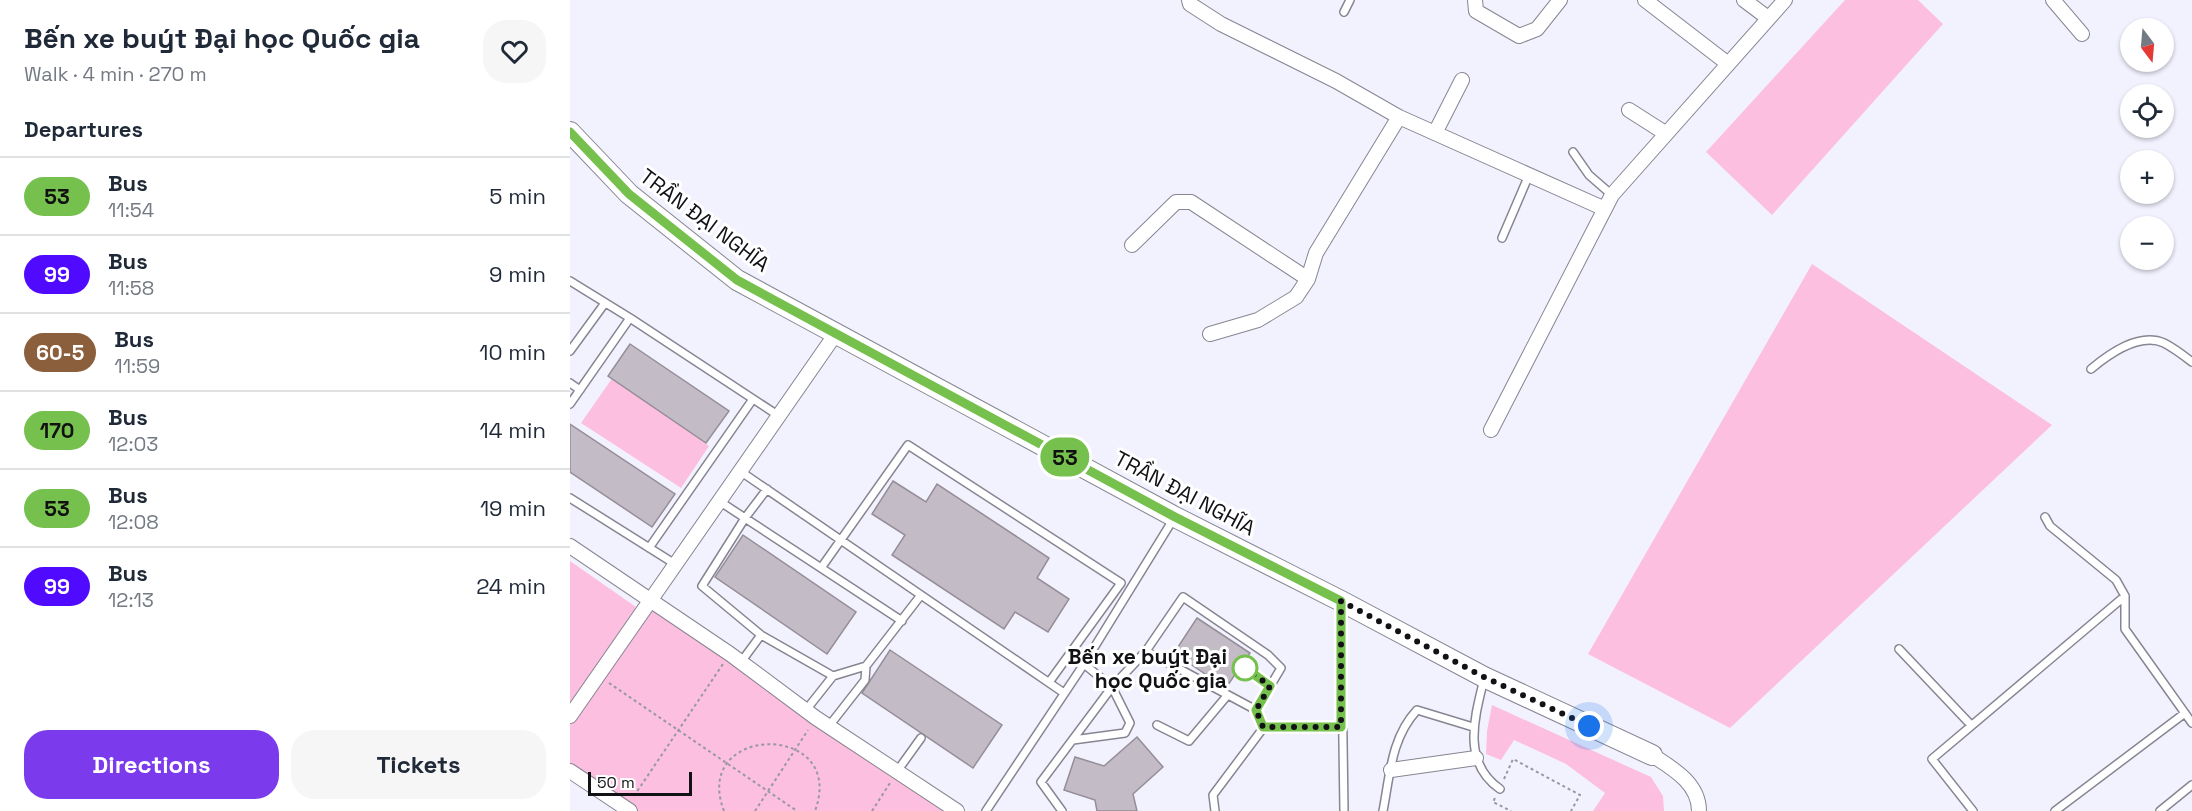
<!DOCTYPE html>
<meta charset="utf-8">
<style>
:root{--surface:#fff;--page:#f6f6f7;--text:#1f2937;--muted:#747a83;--line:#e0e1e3;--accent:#7c3aed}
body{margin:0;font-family:"Space Grotesk",sans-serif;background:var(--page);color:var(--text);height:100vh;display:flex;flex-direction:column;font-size:22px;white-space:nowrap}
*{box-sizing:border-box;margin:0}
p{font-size:20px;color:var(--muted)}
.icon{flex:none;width:33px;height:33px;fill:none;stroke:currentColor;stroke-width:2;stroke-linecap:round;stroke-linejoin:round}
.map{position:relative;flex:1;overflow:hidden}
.details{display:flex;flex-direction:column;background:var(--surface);width:570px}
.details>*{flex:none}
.badge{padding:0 12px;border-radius:20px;font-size:21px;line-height:39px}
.needle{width:39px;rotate:164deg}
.buttons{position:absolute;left:1550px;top:18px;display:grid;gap:12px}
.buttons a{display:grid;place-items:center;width:54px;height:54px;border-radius:50%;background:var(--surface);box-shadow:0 2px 4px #0004;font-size:30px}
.scale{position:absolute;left:18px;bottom:15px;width:104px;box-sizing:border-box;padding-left:6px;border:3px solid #121216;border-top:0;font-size:16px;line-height:21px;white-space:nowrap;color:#121216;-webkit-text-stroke:4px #fff;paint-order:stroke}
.you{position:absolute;width:30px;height:30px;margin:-15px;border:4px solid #fff;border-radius:50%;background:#1a73e8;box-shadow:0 0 0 9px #1a73e833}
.map>.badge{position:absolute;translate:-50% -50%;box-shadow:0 0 0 3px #fff}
h2{padding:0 24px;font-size:22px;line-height:54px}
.round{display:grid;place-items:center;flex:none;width:63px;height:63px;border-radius:24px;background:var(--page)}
.overview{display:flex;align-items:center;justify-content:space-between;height:102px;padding:0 24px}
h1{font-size:28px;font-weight:700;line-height:45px}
.action{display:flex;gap:12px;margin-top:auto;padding:12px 24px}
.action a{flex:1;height:69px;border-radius:24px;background:var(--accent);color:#fff;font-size:24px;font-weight:700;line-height:69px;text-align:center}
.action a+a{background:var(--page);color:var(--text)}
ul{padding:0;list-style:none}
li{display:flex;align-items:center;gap:18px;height:78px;padding:0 24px;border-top:2px solid var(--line)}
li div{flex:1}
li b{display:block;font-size:22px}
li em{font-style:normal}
li .badge{min-width:66px;font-weight:700;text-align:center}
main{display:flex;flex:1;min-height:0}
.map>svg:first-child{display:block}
.green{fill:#fdbfdf}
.building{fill:#c3bbc6;stroke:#958d97;stroke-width:1.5}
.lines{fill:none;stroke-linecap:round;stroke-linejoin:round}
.lane-casing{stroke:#868591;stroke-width:10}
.street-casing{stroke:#868591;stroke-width:16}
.secondary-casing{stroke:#868591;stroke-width:22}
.path{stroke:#9898a2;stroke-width:2;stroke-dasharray:3 3;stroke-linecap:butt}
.lane{stroke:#fff;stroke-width:7}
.street{stroke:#fff;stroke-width:14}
.secondary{stroke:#fff;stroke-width:20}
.line-casing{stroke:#fff;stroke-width:14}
.line{stroke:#76c04d;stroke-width:9}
.walk{stroke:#121216;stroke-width:6;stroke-dasharray:0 10.8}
.stop-dot{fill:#fff;stroke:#76c04d;stroke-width:3}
.labels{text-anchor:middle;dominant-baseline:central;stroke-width:6;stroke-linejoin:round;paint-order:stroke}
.street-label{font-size:21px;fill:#121216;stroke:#fff}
.stop-label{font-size:21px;font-weight:bold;fill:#121216;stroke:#fff;text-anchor:end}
</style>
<main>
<section class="details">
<div class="overview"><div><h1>Bến xe buýt Đại học Quốc gia</h1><p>Walk · 4 min · 270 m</p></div><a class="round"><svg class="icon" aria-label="heart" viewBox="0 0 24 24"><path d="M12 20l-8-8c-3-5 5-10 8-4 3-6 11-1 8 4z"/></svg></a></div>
<h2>Departures</h2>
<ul>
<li><span class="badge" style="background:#76c04d;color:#111">53</span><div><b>Bus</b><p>11:54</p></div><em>5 min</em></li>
<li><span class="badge" style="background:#4f0aff;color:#fff">99</span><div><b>Bus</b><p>11:58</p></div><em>9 min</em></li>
<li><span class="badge" style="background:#8b5e3c;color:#fff">60-5</span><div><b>Bus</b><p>11:59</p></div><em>10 min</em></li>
<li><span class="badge" style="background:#76c04d;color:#111">170</span><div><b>Bus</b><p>12:03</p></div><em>14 min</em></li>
<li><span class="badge" style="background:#76c04d;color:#111">53</span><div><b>Bus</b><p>12:08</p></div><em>19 min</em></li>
<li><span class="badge" style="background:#4f0aff;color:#fff">99</span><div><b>Bus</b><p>12:13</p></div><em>24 min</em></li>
</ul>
<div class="action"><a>Directions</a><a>Tickets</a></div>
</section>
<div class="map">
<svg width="1622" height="811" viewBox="0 0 1622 811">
<rect width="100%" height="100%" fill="#f2f2ff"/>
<path class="green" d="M1275,0H1348L1373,24L1202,215L1136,152Z
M1242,264L1482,425L1160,728L1018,654Z
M43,377L139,446L111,488L11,423Z
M0,561L66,607L0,704Z
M82,600L386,811H67L0,768V715Z
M922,705L1081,777L1093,796L1094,811H1023L1035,793L996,764L944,740L931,760L916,754L917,731Z"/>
<path class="building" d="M60,344L159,411L136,443L38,376Z
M0,424L105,494L82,527L0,472Z
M323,481L356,502L367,484L479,558L467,578L499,599L478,632L445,612L434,629L322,555L335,535L302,514Z
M173,535L286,612L257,654L145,577Z
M627,618L680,653L674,662L668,664V670L656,688L604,653Z
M320,650L432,725L403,768L292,693Z
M567,737L593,767L563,794L567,811H527L525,800L494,790L505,757L534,766Z"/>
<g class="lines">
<defs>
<path id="lane" d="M774,12L780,0
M1003,152L1019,175L1042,195
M932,238L959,175
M0,281L60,318L0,404
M60,318L209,416
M0,351L35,303
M1521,369C1539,354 1569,332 1594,343C1604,348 1613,355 1622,362
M0,383L10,390
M170,471L494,693
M197,489L175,518L132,586L191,635L263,676
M0,498L105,564
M149,501L332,621
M1475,517L1480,526L1546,580L1555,596V629L1622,723
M79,548L183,399
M251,568L338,445L551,583L480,681
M771,604L774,811
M1329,649L1401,725
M576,651L686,710L694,727
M171,662L191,635
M514,664L542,687L576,651L613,597L698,655L711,668L686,710
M673,667L700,686
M914,679C905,716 891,762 930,789
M236,710L263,676L296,666
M587,725L619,741L656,697
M259,726L295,680L296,666L351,595
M694,727H771
M328,770L351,738
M416,811L514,664L604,518
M492,811L471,782L542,687L560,723L555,733L503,740
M645,811L643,795L694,727
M813,811C820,775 821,738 847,710L903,727
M1403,811L1362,759L1555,596
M1485,811L1615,713
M1590,811L1622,785"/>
<path id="street" d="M619,0L620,4L651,24L766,81L829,117L1035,209
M905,0L906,11L949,36L967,29L990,0
M1075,0L1157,63
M1174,0L1198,18
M1483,0L1512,34
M1059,110L1095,133
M865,133L892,80
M562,245L606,202H621L738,279
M640,334L688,320L726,297L738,279L746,253L829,117
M921,430L1042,195L1215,0
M0,546L160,654L246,718L387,811
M0,716L267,332
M1082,755C1102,768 1129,783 1129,811
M821,770L906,758
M0,771L60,811"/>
<path id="secondary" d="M0,132L59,194L167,280L605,517L771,601L914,677L1082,755"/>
</defs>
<use href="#lane" class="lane-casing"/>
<use href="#street" class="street-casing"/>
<use href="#secondary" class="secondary-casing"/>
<path class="path" d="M39,683L227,811
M934,779L943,759L1010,795L1001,811
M64,796L153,664
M925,798L923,802L941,811
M154,811C120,723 278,721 245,811
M185,811L238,730
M302,811L320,783"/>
<use href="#lane" class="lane"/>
<use href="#street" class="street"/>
<use href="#secondary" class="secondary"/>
</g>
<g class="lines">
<defs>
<path id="line" d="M0,132L59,194L167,280L605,517L771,601V727H693L686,710L700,686L674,667"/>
</defs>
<use href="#line" class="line-casing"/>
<use href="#line" class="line"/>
<path class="walk" d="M675,668L700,686L686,710L693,727H771V601L914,677L1019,726"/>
</g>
<circle class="stop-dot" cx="675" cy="668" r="12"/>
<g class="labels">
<g class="street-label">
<text transform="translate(135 220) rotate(37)">TRẦN ĐẠI NGHĨA</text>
<text transform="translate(615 493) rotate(28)">TRẦN ĐẠI NGHĨA</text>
</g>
<g class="stop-label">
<text x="657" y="656">Bến xe buýt Đại<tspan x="657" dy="24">học Quốc gia</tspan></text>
</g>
</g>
</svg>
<div class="buttons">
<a><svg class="needle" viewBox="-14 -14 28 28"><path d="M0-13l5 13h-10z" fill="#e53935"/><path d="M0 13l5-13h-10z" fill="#747a83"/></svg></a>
<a><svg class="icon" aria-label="locate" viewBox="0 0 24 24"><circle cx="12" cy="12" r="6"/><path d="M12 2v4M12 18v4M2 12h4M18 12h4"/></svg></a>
<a>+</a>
<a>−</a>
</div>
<div class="scale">50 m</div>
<div class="you" style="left:1019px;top:726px"></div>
<b class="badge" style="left:495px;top:457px;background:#76c04d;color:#111">53</b>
</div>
</main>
